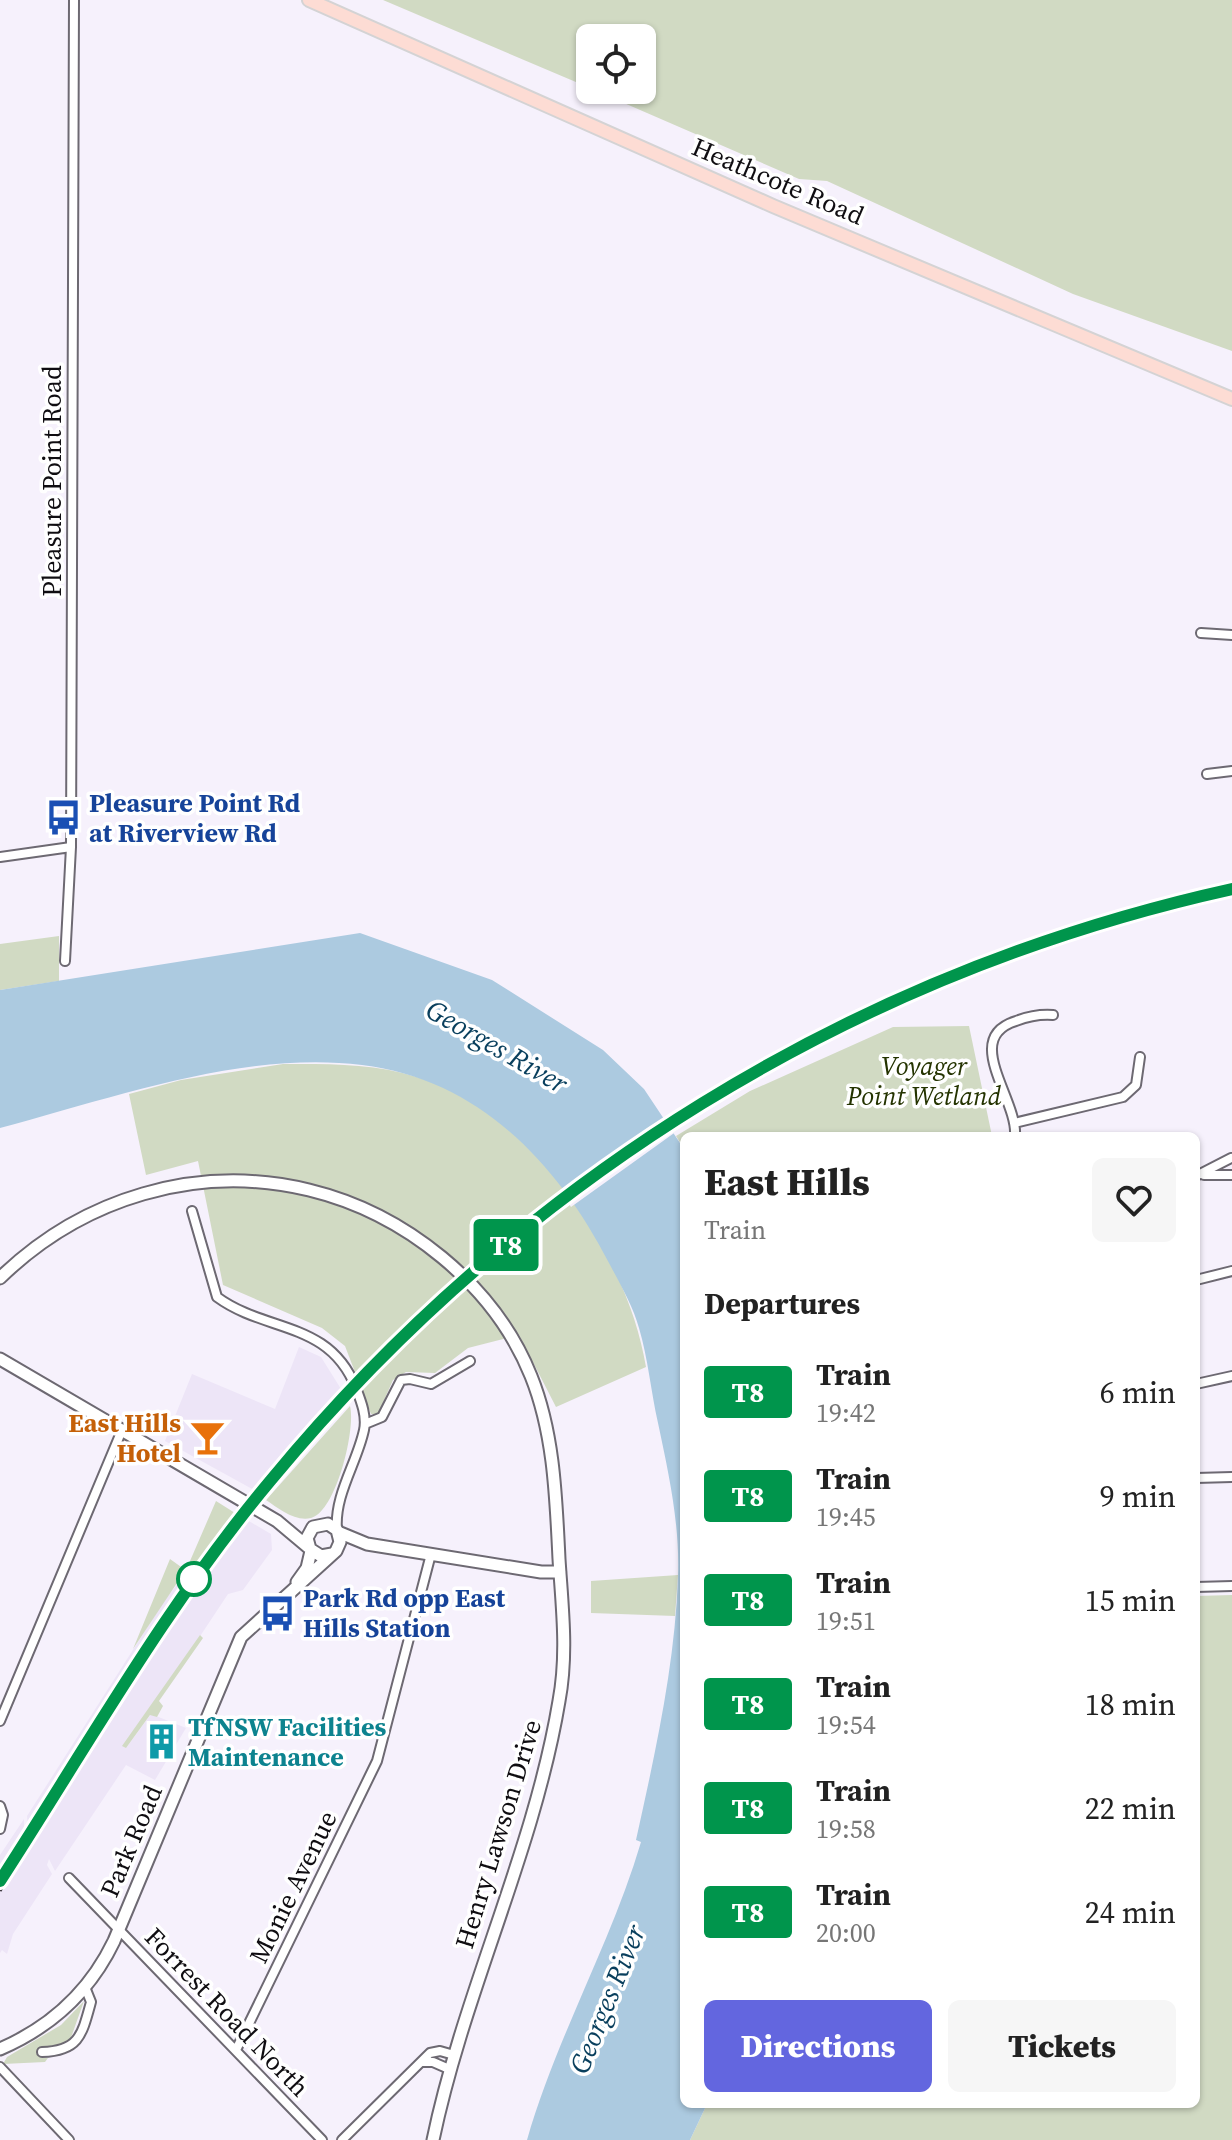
<!DOCTYPE html>
<style>
:root{--surface:#fff;--page:#f6f6f6;--text:#222;--muted:#767676;--accent:#6366df}
body{margin:0;font-family:"Source Serif 4",serif;background:var(--page);color:var(--text);height:100vh;display:flex;flex-direction:column;font-size:30px;white-space:nowrap}
*{box-sizing:border-box;margin:0}
p{font-size:26px;color:var(--muted)}
.icon{flex:none;width:44px;height:44px;fill:none;stroke:currentColor;stroke-width:2;stroke-linecap:round;stroke-linejoin:round}
.map{position:relative;flex:1;overflow:hidden}
.side{position:absolute;left:680px;top:1132px;width:520px;height:976px;display:flex;flex-direction:column;background:var(--surface);border-radius:12px;box-shadow:0 2px 6px #0004}
.side>*{flex:none}
.badge{padding:0 16px;border-radius:6px;font-size:28px;line-height:52px}
.controls{position:absolute;left:576px;top:24px;display:grid;gap:16px}
.controls a{display:grid;place-items:center;width:80px;height:80px;border-radius:12px;background:var(--surface);box-shadow:0 2px 6px #0004;font-size:40px}
.map>.badge{position:absolute;translate:-50% -50%;box-shadow:0 0 0 4px #fff}
h2{padding:0 24px;font-size:30px;line-height:72px}
.round{display:grid;place-items:center;flex:none;width:84px;height:84px;border-radius:12px;background:var(--page)}
.headline{display:flex;align-items:center;justify-content:space-between;height:136px;padding:0 24px}
h1{font-size:38px;font-weight:800;line-height:60px}
.button{display:flex;gap:16px;margin-top:auto;padding:16px 24px}
.button a{flex:1;height:92px;border-radius:12px;background:var(--accent);color:#fff;font-size:32px;font-weight:800;line-height:92px;text-align:center}
.button a+a{background:var(--page);color:var(--text)}
ul{padding:0;list-style:none}
li{display:flex;align-items:center;gap:24px;height:104px;padding:0 24px}
li div{flex:1}
li b{display:block;font-size:30px}
li em{font-style:normal}
li .badge{min-width:88px;font-weight:700;text-align:center}
.map>svg:first-child{display:block}
.built{fill:#ede5f7}
.green{fill:#d1dac3}
.water{fill:#accae0}
.pier{fill:#f6f1fc}
.lines{fill:none;stroke-linecap:round;stroke-linejoin:round}
.street-casing{stroke:#6d6972;stroke-width:12}
.secondary-casing{stroke:#6d6972;stroke-width:15}
.primary-casing{stroke:#d4d3d4;stroke-width:16}
.street{stroke:#fff;stroke-width:8}
.secondary{stroke:#fff;stroke-width:11}
.primary{stroke:#fddcd4;stroke-width:12}
.rail{stroke:#3c393f;stroke-width:3;stroke-dasharray:10 10;stroke-linecap:butt}
.line-casing{stroke:#fff;stroke-width:18}
.line{stroke:#00954c;stroke-width:12}
.stop-dot{fill:#fff;stroke:#00954c;stroke-width:4}
.labels{text-anchor:middle;dominant-baseline:central;stroke-width:7;stroke-linejoin:round;paint-order:stroke}
.street-label{font-size:26px;fill:#0f0d11;stroke:#fff}
.transit-label{font-size:26px;font-weight:bold;fill:#164399;stroke:#fff;text-anchor:start}
.park-label{font-size:26px;font-style:italic;fill:#243300;stroke:#fff}
.food-label{font-size:26px;font-weight:bold;fill:#c56008;stroke:#fff;text-anchor:end}
.culture-label{font-size:26px;font-weight:bold;fill:#0d838f;stroke:#fff;text-anchor:start}
.water-label{font-size:28px;font-style:italic;fill:#093f5d;stroke:#fff}
</style>
<div class="map">
<svg width="1232" height="2140" viewBox="0 0 1232 2140">
<rect width="100%" height="100%" fill="#f6f1fc"/>
<path class="built" d="M299,1347L321,1357L341,1389L254,1490L165,1441L192,1374L275,1409Z
M235,1513L271,1534L272,1550L243,1590L228,1594L126,1748L151,1714L186,1728L155,1780L126,1765L55,1871L49,1859L47,1865L52,1874L13,1934L7,1954L2,1950L0,1953V1855L24,1819V1827L28,1828L27,1816L166,1598L181,1580L186,1579Z"/>
<path class="green" d="M383,0H1232V351L1073,294L827,181L799,179L594,90H642V38H590V88Z
M59,936V981L0,990V944Z
M969,1026L992,1136H684V1149L676,1136L750,1091L893,1027Z
M283,1064C328,1064 373,1063 417,1077C532,1113 627,1252 646,1367L556,1407L519,1335L468,1348L435,1373L406,1372L393,1380L378,1414H371L345,1346L322,1328L223,1285L198,1161L146,1175L129,1094L181,1080Z
M350,1406C356,1429 336,1512 311,1518C295,1522 278,1508 266,1500Z
M216,1501L235,1513L196,1565L190,1561Z
M170,1559L184,1569L177,1572L181,1577L133,1649Z
M678,1575L675,1616L591,1613V1581Z
M1232,1595V2140H690L707,2104H1196V1596Z
M200,1635L203,1638L159,1701L163,1706L157,1717L150,1715L126,1748L122,1746Z
M84,2001L68,2046L41,2048V2058H48L45,2062L3,2064L7,2057L61,2025Z"/>
<path class="water" d="M360,933L492,980L603,1050L644,1089L684,1149V2104H707L690,2140H527C556,2038 612,1941 641,1842L636,1840C655,1754 675,1665 678,1577C680,1525 669,1475 658,1423C651,1392 648,1358 639,1328C633,1306 620,1284 609,1263C558,1164 479,1079 362,1065C245,1050 113,1098 0,1128V990Z"/>
<path class="pier" d="M669,1119L677,1131L571,1207L563,1195Z"/>
<g class="lines">
<defs>
<path id="street" d="M1201,633L1232,635
M1207,774L1232,771
M0,857L71,847
M65,961L71,847L74,0
M1014,1123L1123,1097L1136,1085L1140,1057
M1015,1136C1018,1099 961,1038 1016,1021C1029,1016 1040,1014 1053,1015
M1204,1175H1232
M1196,1176L1231,1158
M192,1211L217,1297C266,1333 329,1320 356,1388C361,1401 367,1416 364,1430C357,1463 334,1495 337,1530
M1196,1280L1232,1271
M1196,1384L1232,1376
M365,1424L382,1417L401,1380L410,1379L431,1384L470,1361
M1196,1478L1232,1477
M1196,1587L1232,1586
M0,1721L122,1430
M0,1806L3,1815L0,1829
M69,1878L322,2140
M236,2050L377,1761L431,1554
M42,2052C79,2051 82,2035 91,2002L85,1987
M422,2062H433L449,2069
M0,2067L69,2140
M342,2140L430,2053L440,2051L454,2055"/>
<path id="secondary" d="M0,1278C82,1198 197,1163 309,1190C404,1213 494,1284 531,1376C554,1433 556,1497 559,1559C562,1606 568,1653 559,1701C534,1851 464,1991 433,2140
M0,1359L277,1521L308,1547
M338,1532L367,1544L541,1572H560
M297,1582L307,1568L311,1551
M0,2049C51,2027 90,1991 114,1941L241,1637L336,1551L340,1542L337,1530L328,1524L313,1527L307,1538L310,1549L321,1556L332,1554"/>
<path id="primary" d="M309,0L773,206L1232,399"/>
</defs>
<use href="#street" class="street-casing"/>
<use href="#secondary" class="secondary-casing"/>
<use href="#primary" class="primary-casing"/>
<use href="#street" class="street"/>
<use href="#secondary" class="secondary"/>
<use href="#primary" class="primary"/>
<path class="rail" d="M0,1891C79,1766 153,1637 245,1521C492,1207 840,978 1232,894"/>
</g>
<g class="lines">
<defs>
<path id="line" d="M0,1881C88,1745 167,1604 271,1480C519,1180 852,973 1232,889"/>
</defs>
<use href="#line" class="line-casing"/>
<use href="#line" class="line"/>
</g>
<defs>
<symbol id="bus-bare" viewBox="-9 -9 18 18"><path d="M-5-6H5V4H4V6H2V4H-2V6H-4V4H-5ZM-3.5-4V0h7V-4ZM-3.5 1.2v1.5H-2V1.2ZM2 1.2v1.5H3.5V1.2Z" fill="#1a4fb4" stroke="#fff" stroke-width="2.5" paint-order="stroke"/></symbol>
<symbol id="bar-bare" viewBox="-9 -9 18 18"><path d="M-6-5H6L.8 .8V4.5H3.5V6h-7V4.5H-.8V.8Z" fill="#e8710a" stroke="#fff" stroke-width="2.5" paint-order="stroke"/></symbol>
<symbol id="building-bare" viewBox="-9 -9 18 18"><path d="M-4-6H4V6H1V3H-1V6H-4ZM-2.5-4.3h1.7v1.8h-1.7ZM.8-4.3h1.7v1.8H.8ZM-2.5-1h1.7V.8h-1.7ZM.8-1h1.7V.8H.8Z" fill="#0f9aa8" stroke="#fff" stroke-width="2.5" paint-order="stroke"/></symbol>
</defs>
<g fill-rule="evenodd">
<use href="#bus-bare" x="38" y="792" width="51" height="51"/>
<use href="#bar-bare" x="182" y="1412" width="51" height="51"/>
<use href="#bus-bare" x="252" y="1588" width="51" height="51"/>
<use href="#building-bare" x="136" y="1716" width="51" height="51"/>
</g>
<circle class="stop-dot" cx="194" cy="1579" r="16"/>
<g class="labels">
<g class="street-label">
<text transform="translate(778 181) rotate(23)">Heathcote Road</text>
<text transform="translate(52 481) rotate(-90)">Pleasure Point Road</text>
<text transform="translate(498 1834) rotate(-73)">Henry Lawson Drive</text>
<text transform="translate(131 1841) rotate(-67)">Park Road</text>
<text transform="translate(293 1887) rotate(-64)">Monie Avenue</text>
<text transform="translate(227 2012) rotate(46)">Forrest Road North</text>
</g>
<g class="transit-label">
<text x="89" y="803">Pleasure Point Rd<tspan x="89" dy="30">at Riverview Rd</tspan></text>
<text x="303" y="1598">Park Rd opp East<tspan x="303" dy="30">Hills Station</tspan></text>
</g>
<g class="park-label">
<text x="924" y="1066">Voyager<tspan x="924" dy="30">Point Wetland</tspan></text>
</g>
<g class="food-label">
<text x="181" y="1423">East Hills<tspan x="181" dy="30">Hotel</tspan></text>
</g>
<g class="culture-label">
<text x="188" y="1727">TfNSW Facilities<tspan x="188" dy="30">Maintenance</tspan></text>
</g>
<g class="water-label">
<text transform="translate(497 1046) rotate(30)">Georges River</text>
<text transform="translate(607 1999) rotate(-68)">Georges River</text>
</g>
</g>
</svg>
<div class="controls">
<a><svg class="icon" aria-label="locate" viewBox="0 0 24 24"><circle cx="12" cy="12" r="6"/><path d="M12 2v4M12 18v4M2 12h4M18 12h4"/></svg></a>
</div>
<b class="badge" style="left:506px;top:1245px;background:#00954c;color:#fff">T8</b>
<section class="side">
<div class="headline"><div><h1>East Hills</h1><p>Train</p></div><a class="round"><svg class="icon" aria-label="heart" viewBox="0 0 24 24"><path d="M12 20l-8-8c-3-5 5-10 8-4 3-6 11-1 8 4z"/></svg></a></div>
<h2>Departures</h2>
<ul>
<li><span class="badge" style="background:#00954c;color:#fff">T8</span><div><b>Train</b><p>19:42</p></div><em>6 min</em></li>
<li><span class="badge" style="background:#00954c;color:#fff">T8</span><div><b>Train</b><p>19:45</p></div><em>9 min</em></li>
<li><span class="badge" style="background:#00954c;color:#fff">T8</span><div><b>Train</b><p>19:51</p></div><em>15 min</em></li>
<li><span class="badge" style="background:#00954c;color:#fff">T8</span><div><b>Train</b><p>19:54</p></div><em>18 min</em></li>
<li><span class="badge" style="background:#00954c;color:#fff">T8</span><div><b>Train</b><p>19:58</p></div><em>22 min</em></li>
<li><span class="badge" style="background:#00954c;color:#fff">T8</span><div><b>Train</b><p>20:00</p></div><em>24 min</em></li>
</ul>
<div class="button"><a>Directions</a><a>Tickets</a></div>
</section>
</div>
